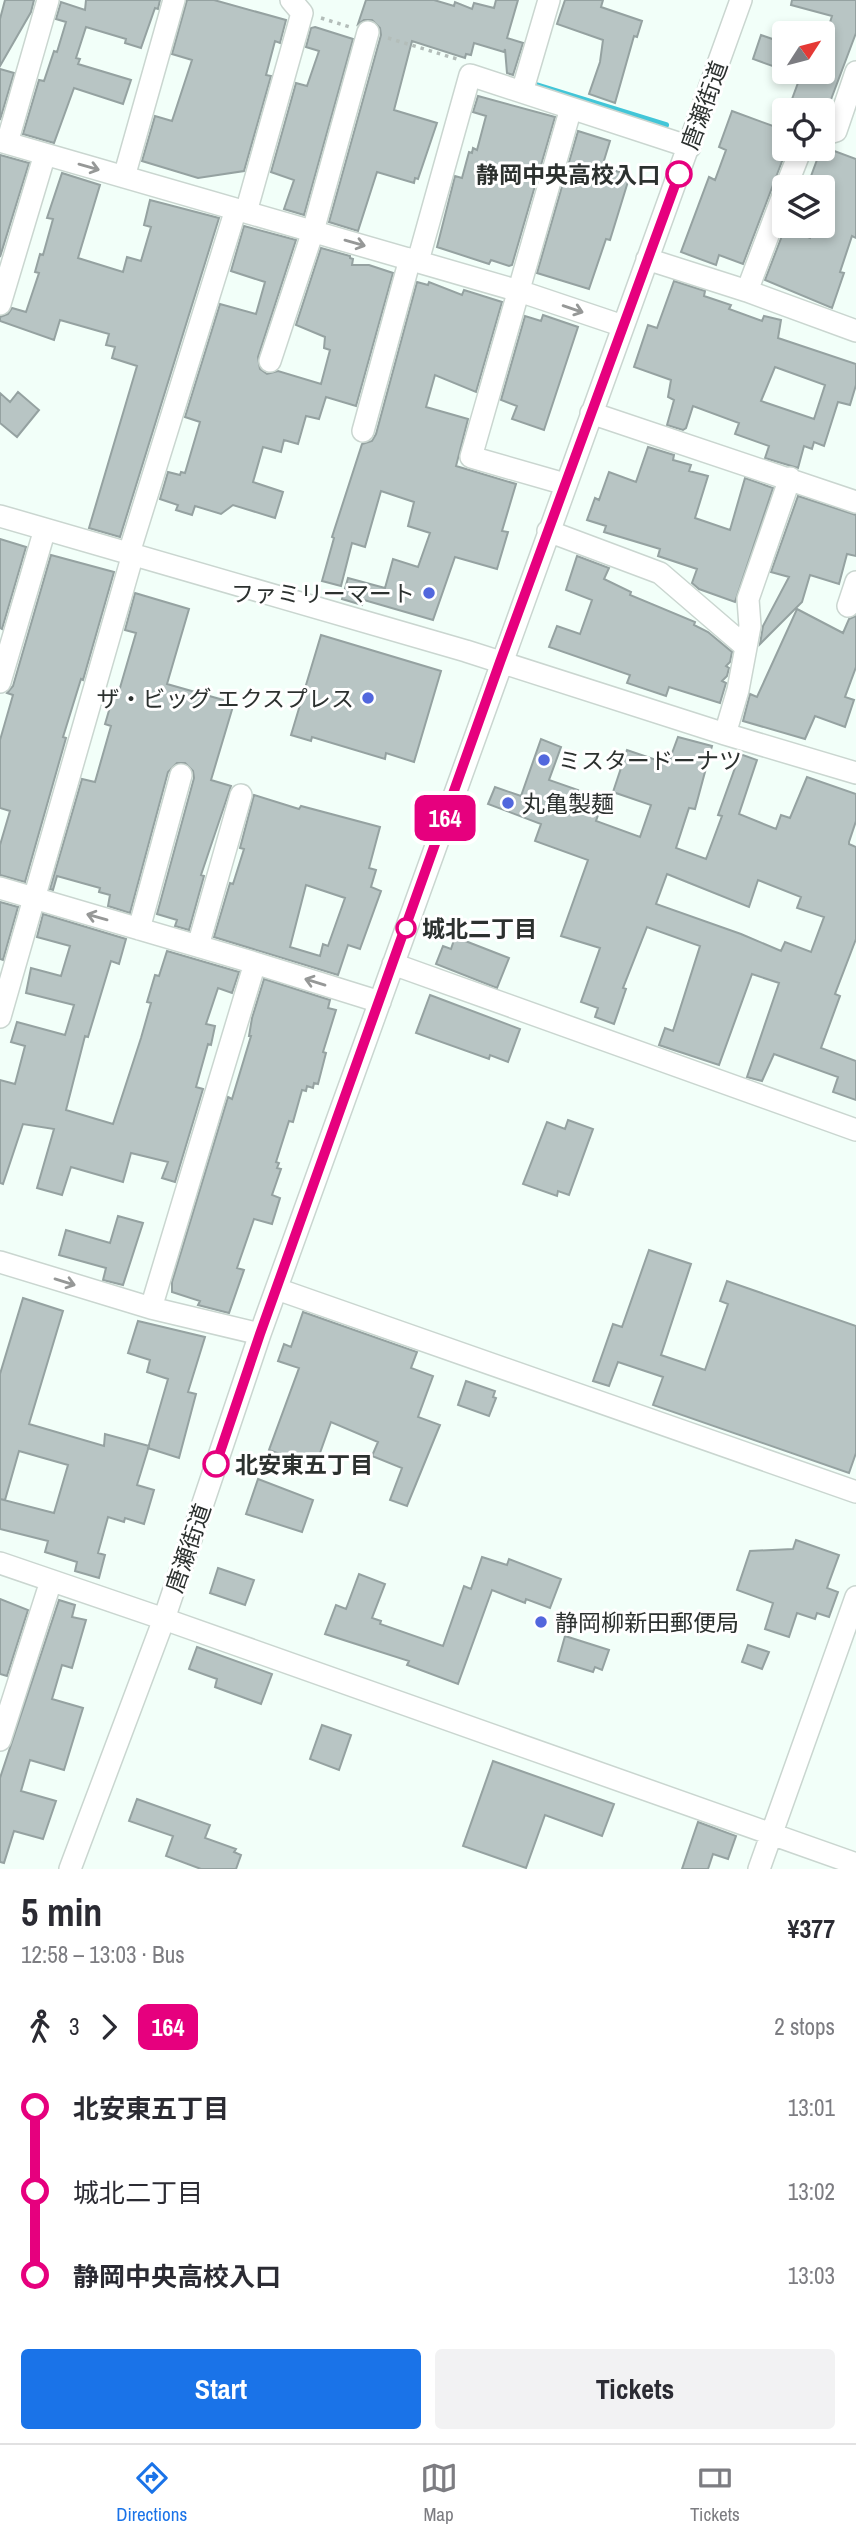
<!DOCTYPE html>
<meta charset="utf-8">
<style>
:root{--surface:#fff;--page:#f2f2f3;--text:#2b2b33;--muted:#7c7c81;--line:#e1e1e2;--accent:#1a73e8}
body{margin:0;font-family:"Archivo Narrow","Noto Sans JP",sans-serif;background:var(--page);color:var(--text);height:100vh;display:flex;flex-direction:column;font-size:26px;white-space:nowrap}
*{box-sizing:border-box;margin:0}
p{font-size:23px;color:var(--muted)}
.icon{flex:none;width:38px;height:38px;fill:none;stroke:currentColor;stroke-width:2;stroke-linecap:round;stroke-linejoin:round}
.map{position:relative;height:1869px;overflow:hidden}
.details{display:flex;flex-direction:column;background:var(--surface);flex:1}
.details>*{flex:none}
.badge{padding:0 14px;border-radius:10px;font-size:24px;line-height:46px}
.needle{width:46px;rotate:54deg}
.controls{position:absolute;left:772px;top:21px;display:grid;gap:14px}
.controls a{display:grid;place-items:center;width:63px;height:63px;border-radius:7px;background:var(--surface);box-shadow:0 4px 10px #0003;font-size:35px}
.map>.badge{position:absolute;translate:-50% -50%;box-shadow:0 0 0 4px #fff}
.legs{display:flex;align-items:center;gap:10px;height:77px;padding:0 21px;font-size:23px}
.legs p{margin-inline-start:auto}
.head{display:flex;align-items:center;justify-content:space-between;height:119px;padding:0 21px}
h1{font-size:38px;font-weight:700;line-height:52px}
.action{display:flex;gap:14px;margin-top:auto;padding:14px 21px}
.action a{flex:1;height:80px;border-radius:7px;background:var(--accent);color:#fff;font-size:28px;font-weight:700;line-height:80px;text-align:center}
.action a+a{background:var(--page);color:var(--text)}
ul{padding:0 21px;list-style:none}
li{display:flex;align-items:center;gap:24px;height:84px;font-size:26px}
li i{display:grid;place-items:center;width:10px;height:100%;margin:0 9px;background:currentColor}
li i::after{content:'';width:18px;height:18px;margin:-9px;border:5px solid;border-radius:50%;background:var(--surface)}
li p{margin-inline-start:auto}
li:first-child i{background:linear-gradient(#0000 50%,currentColor 0)}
li:last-child i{background:linear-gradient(currentColor 50%,#0000 0)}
.menu{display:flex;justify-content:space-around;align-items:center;height:98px;border-top:2px solid var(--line);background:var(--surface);font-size:19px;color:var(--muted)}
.menu a{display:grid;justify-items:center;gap:4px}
.menu .selected{color:var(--accent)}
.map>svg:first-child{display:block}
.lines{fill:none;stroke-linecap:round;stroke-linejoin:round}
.stream{stroke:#42c6d8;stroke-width:6}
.building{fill:#b8c5c4;stroke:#95a2a1;stroke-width:2;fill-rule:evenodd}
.minor-casing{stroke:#cad6d0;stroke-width:24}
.path{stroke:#b3bdb9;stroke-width:3.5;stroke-dasharray:3.5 5;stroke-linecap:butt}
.minor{stroke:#fff;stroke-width:21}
.oneway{stroke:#969897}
.line-1-casing{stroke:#fff;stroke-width:16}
.line-1{stroke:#e6007e;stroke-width:10}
.stop-1-dot{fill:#fff;stroke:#e6007e;stroke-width:3.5}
.poi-dot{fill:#5267dd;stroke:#fff;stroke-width:2.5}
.labels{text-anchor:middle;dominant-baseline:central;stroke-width:6;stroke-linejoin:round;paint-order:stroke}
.street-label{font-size:23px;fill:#2c312f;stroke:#fff}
.stop-label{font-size:23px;font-weight:bold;fill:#2c312f;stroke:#fff;text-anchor:start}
.poi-label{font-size:23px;fill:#2c312f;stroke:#fff;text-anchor:start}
</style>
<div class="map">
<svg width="856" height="1869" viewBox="0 0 856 1869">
<rect width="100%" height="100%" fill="#f2fff9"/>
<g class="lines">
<path class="stream" d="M533,84L666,125"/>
</g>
<path class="building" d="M5,0H34L31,12L0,66V19Z
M86,0H160L158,9L155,8L141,48L125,43L126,39L86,27L76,58L80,59L78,64L131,80L123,104L74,88L54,143L23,134L39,80L44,81L54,51L57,52L66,22L56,19L61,2L85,10Z
M187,0H214L286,20L280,43L275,41L266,75L271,76L244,171L198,178L142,161L155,116L172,121L192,60L172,54Z
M366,0H434L454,6L455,2L472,9L474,3L494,8L496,0H518L507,38L523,43L513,75L507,73L505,49L504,52L474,43L471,55L466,54L465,58L412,41L394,110L437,123L418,179L415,178L414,183L377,172L358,231L329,222L381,35L380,28L372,20H364L358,24Z
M565,0H603L601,7L642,21L637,37L634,36L615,103L589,94L600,62L603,40L557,24Z
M792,0H856V33L827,110H788L802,72H822V48L832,16L791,5Z
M315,27L353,39L304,215L284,209L294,180L271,172L296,83L307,86L319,51L306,47L311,28Z
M761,35L784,43V70L753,59Z
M0,69L14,73L0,120Z
M478,96L555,117L512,265L509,266L491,260L489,264L437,247L455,176L462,178L469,152L472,153L473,148L477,150L486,116L473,112Z
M732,111L784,130V156L743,264L719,255L716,265L681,252L709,177L715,180L726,150L719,147Z
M578,131L610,141L602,167L630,175L610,240L606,239L589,289L537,273Z
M821,149H829L856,159V238L852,236L840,272L844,273L832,308L765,280L785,228L810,238L815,226L822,229V187H807Z
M0,155L29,163L0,257Z
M62,173L100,185L78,258L123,272L127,257L141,261L151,227L144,225L150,200L219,218L120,537L89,528L137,366L112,358L115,347L106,345L109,334L60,320L54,340L0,321V317L8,314L12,308L26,312L39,273L35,272L40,254L43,255L53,219L47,218Z
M244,226L296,240L258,357L260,369L267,374L278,371L321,384L330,350L324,348L325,337L296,325L321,248L350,256V258L353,259L352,265H369L393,273L356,406L326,397L319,419L306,416L298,444L284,440L281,452L263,447L253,482L283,492L275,518L233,505L221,514L195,506L192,515L176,510L178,505L160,499L168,472L180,475L181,472L185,473L200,422L185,417L220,304L256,314L265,282L231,271Z
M674,281L705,291L704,296L731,305L729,309L762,321L764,316L781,320L778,338L856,364V385L850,405L838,402L824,446L814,442L812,449L804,446L798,468L765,458L769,446L735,434L739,423L693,406L686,428L683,430L667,425L674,400L668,397L671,380L634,367L648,325L657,328ZM775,367L825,385L814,419L761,401Z
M417,282L428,285L429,282L462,295L464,290L502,302L476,392L435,375L426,407L468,419L456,466L516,484L502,531L508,532L497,569L455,557L433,620L364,600L362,605L342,599L348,578L385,588L393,559L418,567L430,533L408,526L414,502L381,491L365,547L352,543L341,586L322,581L334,538L332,537L362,444L372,441L376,434Z
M543,315L578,327L544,430L512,419L517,406L501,400L525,316L541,321Z
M18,392L39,410L17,437L0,423V393L10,402Z
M648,447L674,455L673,460L691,465L689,471L708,476L695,518L730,530L745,478L773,488L735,602L699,589L692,583L697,569L658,556L660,549L604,532L606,526L587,520L595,498L599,500L609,472L636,482Z
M798,496L856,515V556L847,554L839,584L810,575L802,602L760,644L763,626L789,577L771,572Z
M0,539L26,547L2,629L0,628Z
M51,555L114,572L83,680L81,679L63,737L66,738L25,882L0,875V845L10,811L0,808V740L13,695L7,693L13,686Z
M577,556L609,568L604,579L631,592L630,595L695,622L694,625L708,632L732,652L730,662L726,666L729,668L727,676L722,681L726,683L720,703L669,687L666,696L627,683L630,675L549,647L557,626L580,634L592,600L566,590Z
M135,593L189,609L167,684L234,703L211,780L231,786L201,875L204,876L189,930L175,926L177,920L157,914L194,778L193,771L185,763H177L168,772L130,913L108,906L110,895L99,892L100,888L57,876L53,890L50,889L82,779L95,782L111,726L105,724L113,697L117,698L136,633L125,630Z
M797,609L843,633L849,619L856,616V667L845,697L854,700L845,727L815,716L805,739L743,721L750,694L757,697Z
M321,635L441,671L414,762L386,753L385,759L312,737L311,741L291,735Z
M678,737L712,746L695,809L689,808L676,848L706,859L722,816L718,815L740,754L757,760L739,814L776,829L781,815L790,818L807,777L856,794V821L849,842V844L856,847V939L835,994L840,996L821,1048L856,1061V1100L833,1092L838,1077L774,1054L762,1081L747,1077L779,983L752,974L719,1065L659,1045L665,1028L673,1031L700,946L647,927L623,988L626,989L614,1024L595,1017L598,1008L581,1002L600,948L561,936L588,860L535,841L541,824L488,804L495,787L521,796L541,739L561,747L549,780L578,790L575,797L601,806L596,821L640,837L651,805L613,792L627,750L668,764ZM667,874L749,907L758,880L801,897L797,908L824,917L811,952L785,942L781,951L741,934L656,904Z
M254,795L299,809L301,806L380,827L369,868L376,870L371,887L381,891L360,949L348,945L338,975L214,937L230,883L233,884L244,849L240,848ZM306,885L345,898L328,946L323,944L320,956L290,947Z
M0,902L18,907L3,960L0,959Z
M43,914L126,939L119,964L111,961L88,1037L85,1036L66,1110L113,1124L141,1038L151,1003L147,1002L155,975L159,976L167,951L239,972L232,993L218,988L206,1024L215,1026L211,1045L208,1044L196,1087L203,1089L175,1182L162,1178L168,1162L131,1153L123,1182L71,1167L62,1195L37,1188L54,1129L23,1124L3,1184L0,1183V1080L15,1084L25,1046L11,1042L17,1022L65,1035L74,1005L26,993L31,968L61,976L70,946L37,937Z
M455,937L509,958L497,988L436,964L443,946L451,949Z
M264,979L330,1000L328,1008L336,1010L323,1052L326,1053L318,1084L314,1083L313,1088L307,1086L306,1091L302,1090L293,1122L289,1121L276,1162L279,1163L277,1168L281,1169L272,1195L280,1198L272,1224L254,1219L237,1268L244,1270L229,1313L198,1305L200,1301L172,1292V1282L228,1097L232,1099L251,1036H249L252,1018Z
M430,995L520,1029L508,1062L490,1055L489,1059L416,1033Z
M568,1120L593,1129L569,1195L558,1191L557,1196L523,1184L547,1122L565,1129Z
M118,1216L143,1223L123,1285L103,1280L106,1268L59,1255L66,1230L110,1243Z
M649,1250L691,1264L661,1355L705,1370L728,1304L720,1301L727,1281L856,1326V1453L849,1473L653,1405L663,1377L618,1362L609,1386L593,1381L613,1324L622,1327Z
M23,1298L63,1311L29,1424L104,1446L105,1434L149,1446L137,1485L154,1490L144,1524L125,1518L124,1522L108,1517L98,1553L105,1555L99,1578L75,1571L77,1562L45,1552L48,1541L0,1529V1499L54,1513L68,1465L19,1451L5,1500L0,1499V1374Z
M303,1312L417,1352L411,1368L433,1376L418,1417L440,1425L407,1506L390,1500L402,1468L372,1456L378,1442L331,1422L315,1467L269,1450L299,1368L278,1361L284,1344L291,1347Z
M138,1321L205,1337L188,1392L196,1394L179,1458L148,1448L168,1379L147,1372L150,1360L128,1353Z
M466,1381L495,1391L493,1397L496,1398L489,1416L458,1405Z
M258,1479L313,1500L302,1532L246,1514Z
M796,1540L839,1555L827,1588L838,1592L829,1617L817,1613L815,1619L797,1613L789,1637L765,1629L773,1603L737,1590L750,1551L793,1549Z
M482,1557L507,1565L509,1559L561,1579L550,1608L526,1599L525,1603L492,1590L458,1684L407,1665L409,1661L325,1634L336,1605L346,1609L359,1574L385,1584L372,1618L381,1621L380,1624L443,1646L464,1586L471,1589Z
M218,1568L254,1580L245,1605L210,1593Z
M0,1599L28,1610L7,1676L0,1674Z
M59,1600L75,1605L72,1617L86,1620L72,1668L62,1665L52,1699L83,1708L64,1770L30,1760L21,1791L56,1801L43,1839L14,1831L4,1863L0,1862V1778Z
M565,1636L609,1650L602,1670L595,1667L593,1672L558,1661Z
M748,1645L769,1652L762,1669L742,1662Z
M197,1647L272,1674L261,1704L215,1687L217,1679L189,1669Z
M322,1725L351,1735L339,1770L310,1759Z
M493,1761L614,1804L602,1836L545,1815L526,1868L463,1846Z
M137,1799L210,1825L205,1838L236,1849L234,1852L241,1855L236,1869H201L166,1856L173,1836L129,1821Z
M698,1822L736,1836L728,1859L713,1854L708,1869H682Z"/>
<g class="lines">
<defs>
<path id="minor" d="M522,92L549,0
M822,135L836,131L856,72
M0,141L519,291L623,326
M7,143L48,0
M124,177L174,0
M786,187L801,149
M246,212L302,13L291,0
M647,259L747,291L856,331
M418,261L470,75L690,147
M747,291L784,193
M0,304L45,154
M270,361L313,231L368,32
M591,413L856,502
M363,431L410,259
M565,484L471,457L571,108
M0,516L466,651L725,734L856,773
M548,531L660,573L746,647
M129,553L236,209
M848,606L856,582
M0,682L45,529
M725,734L738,690L750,626L748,599L790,478
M0,888L255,963L380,1002
M139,929L181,775
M198,946L241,795
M393,964L856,1130
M0,1017L133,554
M0,1262L151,1308L260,1334
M277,1289L856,1492
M151,1308L255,963
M0,1563L164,1619L856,1864
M0,1740L51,1581
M70,1869L164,1619L260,1334L741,0
M759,1869L856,1597"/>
</defs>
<use href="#minor" class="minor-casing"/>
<path class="path" d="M321,18L350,27
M388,38L457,59"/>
<use href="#minor" class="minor"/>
</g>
<defs><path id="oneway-shaft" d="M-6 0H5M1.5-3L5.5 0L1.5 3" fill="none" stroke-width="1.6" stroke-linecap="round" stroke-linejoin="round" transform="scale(1.75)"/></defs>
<g class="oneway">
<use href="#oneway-shaft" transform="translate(89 167) rotate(16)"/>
<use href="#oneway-shaft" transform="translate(355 243) rotate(16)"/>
<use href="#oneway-shaft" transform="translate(573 309) rotate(19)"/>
<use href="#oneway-shaft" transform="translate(97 917) rotate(-164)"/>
<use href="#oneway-shaft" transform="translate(315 982) rotate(-163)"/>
<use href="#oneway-shaft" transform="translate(65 1282) rotate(17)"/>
</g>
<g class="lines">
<defs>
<path id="line-1" d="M216,1464L260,1334L500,662L679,174"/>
</defs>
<use href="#line-1" class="line-1-casing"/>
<use href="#line-1" class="line-1"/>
</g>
<g class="stop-1-dot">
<circle cx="679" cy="174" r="12"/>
<circle cx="406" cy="928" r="9"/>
<circle cx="216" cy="1464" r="12"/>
</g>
<g class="poi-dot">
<circle cx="429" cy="593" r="7"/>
<circle cx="368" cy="698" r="7"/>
<circle cx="544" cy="760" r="7"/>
<circle cx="508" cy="803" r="7"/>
<circle cx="541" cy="1622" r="7"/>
</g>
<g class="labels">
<g class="street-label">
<text transform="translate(704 105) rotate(-70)">唐瀬街道</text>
<text transform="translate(188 1548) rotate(-71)">唐瀬街道</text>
</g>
<g class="stop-label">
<text x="660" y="174" text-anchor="end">静岡中央高校入口</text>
<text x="422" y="928">城北二丁目</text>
<text x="235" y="1464">北安東五丁目</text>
</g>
<g class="poi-label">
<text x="415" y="593" text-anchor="end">ファミリーマート</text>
<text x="354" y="698" text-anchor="end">ザ・ビッグ エクスプレス</text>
<text x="558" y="760">ミスタードーナツ</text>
<text x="522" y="803">丸亀製麺</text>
<text x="555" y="1622">静岡柳新田郵便局</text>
</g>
</g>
</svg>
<div class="controls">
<a><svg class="needle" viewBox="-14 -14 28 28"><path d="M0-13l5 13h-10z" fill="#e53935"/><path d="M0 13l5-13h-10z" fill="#7c7c81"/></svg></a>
<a><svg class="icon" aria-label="locate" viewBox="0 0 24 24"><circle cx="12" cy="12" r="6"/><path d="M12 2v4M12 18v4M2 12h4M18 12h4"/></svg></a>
<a><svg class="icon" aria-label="layers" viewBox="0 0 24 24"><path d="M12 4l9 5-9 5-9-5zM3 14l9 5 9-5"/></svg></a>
</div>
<b class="badge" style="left:445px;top:818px;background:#e6007e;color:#fff">164</b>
</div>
<section class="details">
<div class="head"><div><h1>5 min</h1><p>12:58 – 13:03 · Bus</p></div><b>¥377</b></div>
<div class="legs"><svg class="icon" aria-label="walk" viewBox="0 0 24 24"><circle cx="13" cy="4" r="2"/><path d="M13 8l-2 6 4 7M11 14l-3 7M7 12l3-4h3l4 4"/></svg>3<svg class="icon" aria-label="forward" viewBox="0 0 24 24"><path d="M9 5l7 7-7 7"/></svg><b class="badge" style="background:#e6007e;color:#fff">164</b><p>2 stops</p></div>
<ul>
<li><i style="color:#e6007e"></i><b>北安東五丁目</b><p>13:01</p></li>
<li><i style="color:#e6007e"></i><span>城北二丁目</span><p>13:02</p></li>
<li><i style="color:#e6007e"></i><b>静岡中央高校入口</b><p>13:03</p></li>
</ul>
<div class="action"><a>Start</a><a>Tickets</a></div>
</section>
<nav class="menu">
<a class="selected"><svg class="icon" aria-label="directions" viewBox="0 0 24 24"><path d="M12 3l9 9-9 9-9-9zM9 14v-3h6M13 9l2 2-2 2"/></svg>Directions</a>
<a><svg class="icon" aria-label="map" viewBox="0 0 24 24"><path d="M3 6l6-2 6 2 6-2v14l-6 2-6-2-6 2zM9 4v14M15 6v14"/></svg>Map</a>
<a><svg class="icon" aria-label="tickets" viewBox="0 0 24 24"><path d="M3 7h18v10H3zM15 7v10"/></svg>Tickets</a>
</nav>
